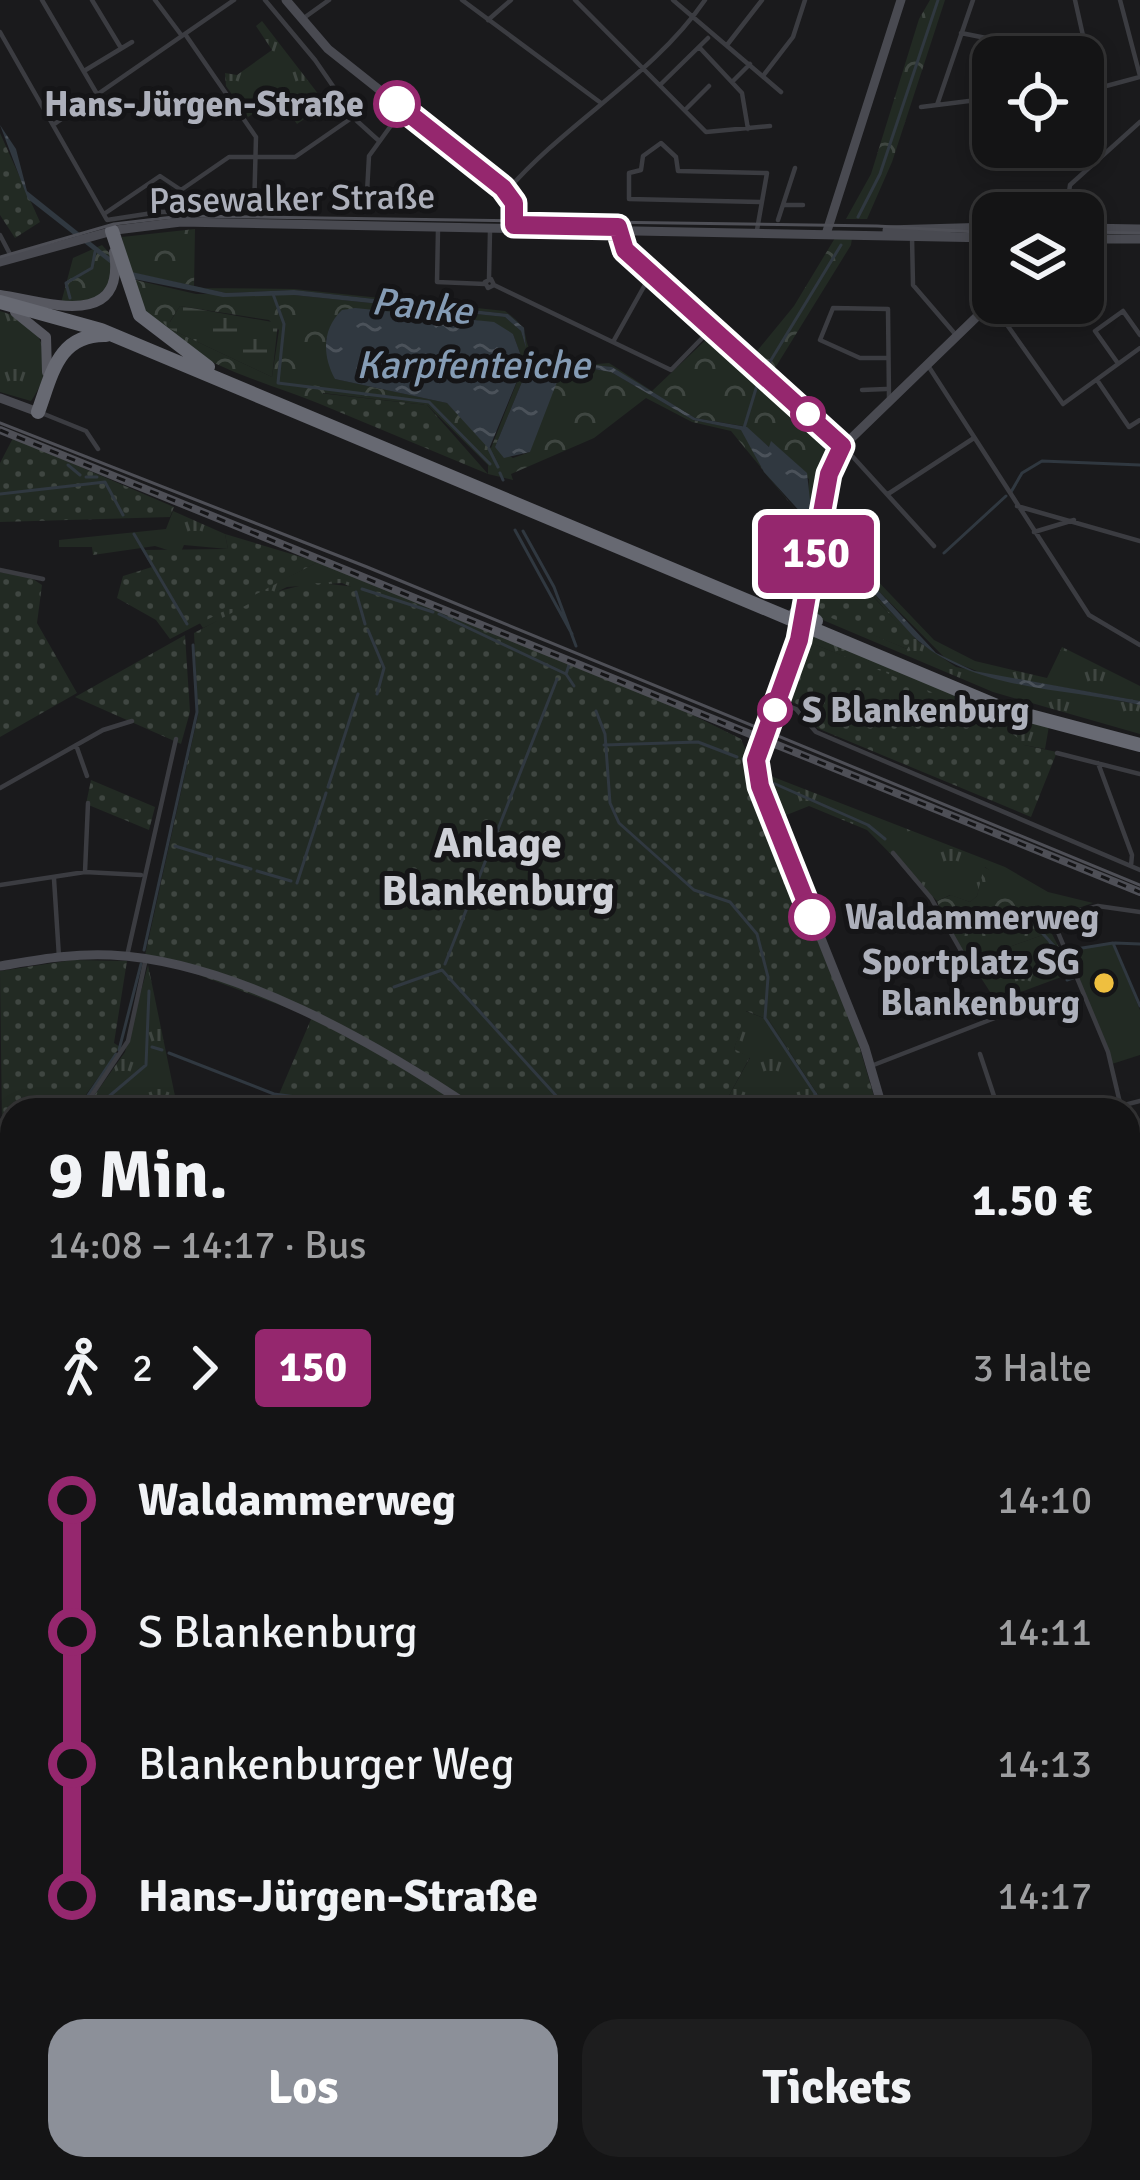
<!DOCTYPE html>
<html lang="de">
<meta charset="utf-8">
<style>
:root{--surface:#141415;--page:#1d1d1e;--text:#f1f3f6;--muted:#9d9ea0;--line:#333334;--accent:#8c9099}
body{margin:0;font-family:Signika,sans-serif;background:var(--page);color:var(--text);height:100vh;display:flex;flex-direction:column;font-size:45px;white-space:nowrap}
*{box-sizing:border-box;margin:0}
p{font-size:39px;color:var(--muted)}
.icon{flex:none;width:66px;height:66px;fill:none;stroke:currentColor;stroke-width:2;stroke-linecap:round;stroke-linejoin:round}
.map{position:relative;flex:1;overflow:hidden}
.side{position:absolute;left:0px;top:1098px;width:1140px;height:1083px;display:flex;flex-direction:column;background:var(--surface);border-radius:36px 36px 0 0;box-shadow:0 6px 18px #0003,0 0 0 3px var(--line)}
.side>*{flex:none}
.badge{padding:0 24px;border-radius:9px;font-size:42px;line-height:78px}
.buttons{position:absolute;left:972px;top:36px;display:grid;gap:24px}
.buttons a{display:grid;place-items:center;width:132px;height:132px;border-radius:24px;background:var(--surface);box-shadow:0 6px 18px #0003,0 0 0 3px var(--line);font-size:60px}
.map>.badge{position:absolute;translate:-50% -50%;box-shadow:0 0 0 6px #fff}
.legs{display:flex;align-items:center;gap:18px;height:132px;padding:0 48px;font-size:39px}
.legs p{margin-inline-start:auto}
.summary{display:flex;align-items:center;justify-content:space-between;height:204px;padding:0 48px}
h1{font-size:66px;font-weight:700;line-height:90px}
.cta{display:flex;gap:24px;margin-top:auto;padding:24px 48px}
.cta a{flex:1;height:138px;border-radius:36px;background:var(--accent);color:#fff;font-size:48px;font-weight:700;line-height:138px;text-align:center}
.cta a+a{background:var(--page);color:var(--text)}
ul{padding:0 48px;list-style:none}
li{display:flex;align-items:center;gap:42px;height:132px;font-size:45px}
li i{display:grid;place-items:center;width:18px;height:100%;margin:0 15px;background:currentColor}
li i::after{content:'';width:30px;height:30px;margin:-15px;border:9px solid;border-radius:50%;background:var(--surface)}
li p{margin-inline-start:auto}
li:first-child i{background:linear-gradient(#0000 50%,currentColor 0)}
li:last-child i{background:linear-gradient(currentColor 50%,#0000 0)}
.map>svg:first-child{display:block}
.grass{fill:url(#grass-tufts)}
.forest{fill:url(#forest-crowns);fill-rule:evenodd}
.wetland{fill:url(#wetland-marsh)}
.garden{fill:url(#garden-dots)}
.pitch{fill:#222a23}
.water{fill:url(#water-ripples)}
.lines{fill:none;stroke-linecap:round;stroke-linejoin:round}
.stream{stroke:#303840;stroke-width:3}
.street{stroke:#3b3c41;stroke-width:4.5}
.secondary{stroke:#494a51;stroke-width:9}
.primary{stroke:#575860;stroke-width:10}
.highway{stroke:#676972;stroke-width:14}
.tram{stroke:#4e4f56;stroke-width:3}
.rail-casing{stroke:#4e4f56;stroke-width:8}
.rail{stroke:#151517;stroke-width:3;stroke-dasharray:9;stroke-linecap:butt}
.highway-bridge{stroke:#676972;stroke-width:14}
.line-1-casing{stroke:#fff;stroke-width:27}
.line-1{stroke:#95276e;stroke-width:18}
.stop-1-dot{fill:#fff;stroke:#95276e;stroke-width:6}
.poi-dot{fill:#efbf3f;stroke:#151517;stroke-width:4.5}
.labels{text-anchor:middle;dominant-baseline:central;stroke-width:10;stroke-linejoin:round;paint-order:stroke}
.stop-label{font-size:36px;font-weight:bold;fill:#adb0bb;stroke:#151517;text-anchor:start}
.street-label{font-size:36px;fill:#adb0bb;stroke:#151517}
.poi-label{font-size:36px;font-weight:bold;fill:#adb0bb;stroke:#151517;text-anchor:end}
.water-label{font-size:39px;font-style:italic;fill:#859cb5;stroke:#151517}
.quarter-label{font-size:42px;font-weight:bold;fill:#ced0d7;stroke:#151517}
</style>
<div class="map">
<svg width="1140" height="2180" viewBox="0 0 1140 2180">
<defs>
<pattern id="grass-tufts" width="24" height="20" patternUnits="userSpaceOnUse" patternTransform="scale(3)"><rect width="24" height="20" fill="#222a23"/><path d="M3 7l-1-3M5 7V3M7 7l1-3M15 17l-1-3M17 17v-4M19 17l1-3" fill="none" stroke="#3f4641"/></pattern>
<pattern id="forest-crowns" width="20" height="18" patternUnits="userSpaceOnUse" patternTransform="scale(3)"><rect width="20" height="18" fill="#222a23"/><path d="M2 6a3 3 0 1 1 6 0M12 15a3 3 0 1 1 6 0" fill="none" stroke="#3f4641"/></pattern>
<pattern id="wetland-marsh" width="20" height="14" patternUnits="userSpaceOnUse" patternTransform="scale(3)"><rect width="20" height="14" fill="#222a23"/><path d="M1 5h8M5 5V1M11 12h8M15 12V8" fill="none" stroke="#3f4641"/></pattern>
<pattern id="garden-dots" width="8" height="8" patternUnits="userSpaceOnUse" patternTransform="scale(3)"><rect width="8" height="8" fill="#222a23"/><path d="M2 2h.1M6 6h.1" fill="none" stroke="#3f4641" stroke-width="1.8" stroke-linecap="round"/></pattern>
<pattern id="water-ripples" width="26" height="14" patternUnits="userSpaceOnUse" patternTransform="scale(3)"><rect width="26" height="14" fill="#303840"/><path d="M2 4q2-2 4 0t4 0M15 11q2-2 4 0t4 0" fill="none" stroke="#4b525a"/></pattern>
</defs>
<rect width="100%" height="100%" fill="#1a1a1c"/>
<path class="grass" d="M262,21L326,104L297,124L278,97L248,117L226,86L225,73L237,75L272,50L256,26Z
M0,311C45,325 59,361 31,401L0,392Z
M173,511L225,534L228,549L184,545L180,554L155,546L93,555L92,547H59V540L166,529Z
M827,528L934,640L975,661L1047,678L1062,647L1140,686V701L982,673L946,659L856,568L828,538Z
M824,540L919,642L956,667L1140,705V734L993,692L811,615L820,612L907,649L912,640Z
M318,562L648,693L741,739L746,751L737,757L342,583L287,587L203,628L199,622Z
M807,631L1049,726L1045,749L1024,745L951,701L804,640Z
M763,773L1005,867L1048,892L1093,903L1051,917L985,867L977,896L970,902L950,895L937,901L867,830L809,806L779,818Z
M1051,932L1072,973L996,1001L970,961Z
M148,965L175,1096L114,1110H84L125,1052Z
M745,1011L769,1020L828,1110H739L726,1101L750,1058L734,1049Z
M377,2169H543L508,2180H366Z
M729,2169H978L986,2180H741Z"/>
<path class="forest" d="M930,0H945L892,162L867,219H846L871,174L919,19Z
M195,229L194,288L294,289L505,311C535,332 519,337 534,355L585,365L609,363L652,391L711,335L831,443L814,522L807,512L809,479L743,426L695,418L611,367L536,358L526,348L524,328L508,314L294,290L226,293L129,272L122,237Z
M835,238H852L851,245L772,373L753,356L794,306Z
M102,245L113,257L111,282L94,300L61,303L73,258Z
M131,279L196,294L294,295L505,317L521,331L529,358L611,372L693,420L742,430L764,472L813,531L731,431L692,422L646,398L594,438L511,474L513,480L488,474V465L427,405L323,393L320,404C255,377 149,355 131,279ZM180,306L269,320L279,330L272,377L168,328L164,322L169,323ZM347,309L477,320L513,334L524,364L491,448L447,403L335,379L326,339ZM529,365L532,443L530,452L513,458L495,447Z
M984,867L1045,899L1051,932L970,961L950,936L937,901L951,895L970,902L977,896Z"/>
<path class="wetland" d="M180,306L278,323L272,377L168,328L162,321L170,322Z"/>
<path class="garden" d="M0,133L40,222L15,238L0,215Z
M318,393L427,405L488,474L320,404Z
M13,438L174,507L170,517L0,522V463Z
M225,534L318,562L170,639L156,620L117,598L123,576L152,567L142,550L228,549Z
M824,543L913,640L907,649L812,610Z
M0,572L30,577L42,585L37,623L77,693L0,737Z
M311,583C429,584 632,685 741,739L749,780L853,1025L878,1110H828L769,1020L746,1011L734,1049L750,1057L726,1101L739,1110H306L277,1099L312,1017L145,955L198,715L194,633L267,594Z
M185,635L190,712L181,744L75,697Z
M804,640C843,657 1009,717 1024,745L1057,752L1031,817L817,728L799,705L784,699Z
M91,780L155,807L149,830L86,804Z
M73,960L127,961L114,1043L120,1047L75,1110H12V1191L3,1200L0,971Z
M0,1545L12,1546V2138L0,2140Z"/>
<path class="pitch" d="M1112,942L1140,1010V1055L1112,1064L1066,951Z"/>
<path class="water" d="M0,125L16,149L27,191L127,271L226,293L294,290L508,314L524,328L526,348L536,358L612,367L695,418L747,427L769,447L771,441L807,473L812,519L936,653L974,671L1140,701V705C1064,687 973,692 913,636L764,472L741,430L693,420L611,372L529,358L521,331L505,317L294,295L223,297L129,278L28,199Z
M355,308L494,322L513,334L524,364L489,449L447,403L335,379C322,355 322,329 342,310Z
M529,365L554,373L557,382L530,452L504,458L495,447Z"/>
<g class="lines">
<path class="stream" d="M858,217L880,174L938,0
M273,294L284,324L278,383L429,402L490,464
M70,298L66,283L92,268L95,252
M768,365L841,245
M744,428L758,382
M489,449L498,467
M68,465L80,475
M500,473L503,480
M86,477H97
M1011,492L1022,473L1042,461L1140,465
M0,494L105,482L123,515
M515,530L572,634
M523,531L554,587L576,646
M134,534L187,624
M944,553L1006,496
M362,589L433,612
M356,592L365,624
M439,614L566,674
M368,630L384,668L377,694
M569,665L566,674L574,686
M596,711L605,734L610,803L619,823L694,890L730,902L757,934L768,977L765,1018L826,1110
M604,745L698,742L737,757
M743,759L749,762L752,781
M764,779L868,825L885,839
M328,787L358,694
M175,846L211,857
M217,859L251,869
M257,871L291,881
M297,883L326,793
M977,914L995,909L1031,923
M1035,925L1065,958
M1115,943L1140,944
M144,950L197,712L193,645
M1070,950L1113,943L1140,1006
M1066,961L1073,978L1067,980
M445,964L557,679
M394,987L442,970L569,1110
M152,1047L162,1050
M119,1050L141,964
M169,1053L274,1094L296,1097
M291,1100L317,1110
M100,1104L146,1065L149,991
M78,1110L116,1054
M1128,1168L1132,1184
M1133,1189L1140,1218
M0,1206L12,1194
M14,2169L15,2180
M710,2169L712,2180
M273,2176L275,2180
M254,2180L265,2169"/>
<path class="street" d="M42,0L97,94
M92,0L121,48
M155,0L182,36
M265,0L315,60L357,121L378,140
M462,0L601,103
M575,0L706,132L770,126
M673,0L781,92
M1075,0L1095,89L1140,77
M1120,0L1140,76
M301,20L329,0
M488,20L511,0
M0,32L107,220L159,212L254,211L256,137L185,34
M961,33L1041,49L1042,57
M727,45L762,0
M699,47L742,93L748,129
M84,71L132,42
M763,76L793,37L805,0
M733,81L750,64
M661,84L708,38
M937,105L973,0
M921,107L993,98
M685,110L709,86
M53,125L234,0
M506,192C566,122 653,76 705,0
M783,205H803
M366,211L369,156L403,109
M1066,213L1070,185L1140,122
M104,214L160,176L181,190L229,157H295L353,117
M553,217L599,218
M778,220L795,168
M438,229L437,282L485,284
M757,230L767,173L678,171L676,157L661,143L643,156L641,170L629,173V199L760,202
M0,235L11,256
M912,237L913,285L956,335
M489,279L490,231
M491,279L494,285L488,288L485,282Z
M494,285L671,370L709,331
M993,305L1063,404L1140,348
M613,342L651,274
M887,358H860L820,340L833,308L888,309L889,398
M1117,362L1095,331L1123,311L1140,335
M927,364L1089,615L1140,645
M1097,380L1129,427L1140,420
M862,390L886,389
M44,414L86,431L98,449
M843,446L934,546
M888,494L974,438
M1017,506L1140,541
M1034,532L1074,520
M0,570L43,579
M778,702L796,709L816,732L1140,870
M76,745L87,776
M1057,753L1140,774
M1098,763L1132,855L1131,866
M0,788L103,730L132,721
M893,853L931,898L964,956
M85,872L88,803
M54,879L59,957
M0,885L85,872L141,875
M127,956L176,739
M980,1054L996,1102
M871,1066L1000,1016
M1120,1103L1108,1052L1052,918L1098,906L1140,912
M82,1110L128,1041L146,958
M985,1110L1006,1102L1018,1110
M1105,1110L1140,1101
M1128,1153L1140,1197
M0,1213L12,1200
M1128,1339L1140,1334
M1128,1770L1140,1772
M1133,1771L1140,1836
M1128,1894L1140,1896
M1140,1896V1846
M1128,1971L1140,1972
M1128,2038L1140,2040
M1128,2105L1140,2107
M55,2169V2180"/>
<path class="secondary" d="M286,0L328,49L503,188L514,203L513,225
M618,227L625,250L843,446
M1083,228L1140,229
M887,230L993,227
M827,231L901,0
M1083,239H1140
M0,262L116,230L181,222L993,238
M0,398L38,412
M0,966C37,960 73,953 111,955C233,961 376,1043 475,1110
M883,1110L865,1048L760,786L756,760L802,630L836,453L993,301
M1128,1471L1140,1486
M572,2169L576,2180"/>
<path class="primary" d="M0,295C44,301 126,332 114,252
M15,312L46,337L47,372"/>
<path class="highway" d="M112,231L140,315L208,367
M0,302L101,330L793,620
M38,412C52,374 58,334 106,335
M813,629L1004,709L1140,745"/>
<path class="tram" d="M1083,232L1140,233
M0,257L114,224L182,216L877,226L993,233
M0,423L367,567L1140,885"/>
<defs>
<path id="rail" d="M0,430L1140,892"/>
</defs>
<use href="#rail" class="rail-casing"/>
<use href="#rail" class="rail"/>
<path class="highway-bridge" d="M796,613L816,621"/>
</g>
<g class="lines">
<defs>
<path id="line-1" d="M397,104L503,188L514,203V225L618,227L625,250L842,446L829,474L799,640L756,760L760,786L812,917"/>
</defs>
<use href="#line-1" class="line-1-casing"/>
<use href="#line-1" class="line-1"/>
</g>
<g class="stop-1-dot">
<circle cx="397" cy="104" r="21"/>
<circle cx="808" cy="414" r="15"/>
<circle cx="775" cy="710" r="15"/>
<circle cx="812" cy="917" r="21"/>
</g>
<circle class="poi-dot" cx="1104" cy="983" r="12"/>
<g class="labels">
<g class="stop-label">
<text x="364" y="104" text-anchor="end">Hans-Jürgen-Straße</text>
<text x="802" y="710">S Blankenburg</text>
<text x="845" y="917">Waldammerweg</text>
</g>
<g class="street-label">
<text transform="translate(292 199) rotate(-1)">Pasewalker Straße</text>
</g>
<g class="poi-label">
<text x="1080" y="962">Sportplatz SG<tspan x="1080" dy="41">Blankenburg</tspan></text>
</g>
<g class="water-label">
<text transform="translate(422 306) rotate(6)">Panke</text>
<text x="473" y="365">Karpfenteiche</text>
</g>
<g class="quarter-label">
<text x="498" y="843">Anlage<tspan x="498" dy="48">Blankenburg</tspan></text>
</g>
</g>
</svg>
<div class="buttons">
<a><svg class="icon" aria-label="locate" viewBox="0 0 24 24"><circle cx="12" cy="12" r="6"/><path d="M12 2v4M12 18v4M2 12h4M18 12h4"/></svg></a>
<a><svg class="icon" aria-label="layers" viewBox="0 0 24 24"><path d="M12 4l9 5-9 5-9-5zM3 14l9 5 9-5"/></svg></a>
</div>
<b class="badge" style="left:816px;top:554px;background:#95276e;color:#fff">150</b>
<section class="side">
<div class="summary"><div><h1>9 Min.</h1><p>14:08 – 14:17 · Bus</p></div><b>1.50 €</b></div>
<div class="legs"><svg class="icon" aria-label="walk" viewBox="0 0 24 24"><circle cx="13" cy="4" r="2"/><path d="M13 8l-2 6 4 7M11 14l-3 7M7 12l3-4h3l4 4"/></svg>2<svg class="icon" aria-label="forward" viewBox="0 0 24 24"><path d="M9 5l7 7-7 7"/></svg><b class="badge" style="background:#95276e;color:#fff">150</b><p>3 Halte</p></div>
<ul>
<li><i style="color:#95276e"></i><b>Waldammerweg</b><p>14:10</p></li>
<li><i style="color:#95276e"></i><span>S Blankenburg</span><p>14:11</p></li>
<li><i style="color:#95276e"></i><span>Blankenburger Weg</span><p>14:13</p></li>
<li><i style="color:#95276e"></i><b>Hans-Jürgen-Straße</b><p>14:17</p></li>
</ul>
<div class="cta"><a>Los</a><a>Tickets</a></div>
</section>
</div>
